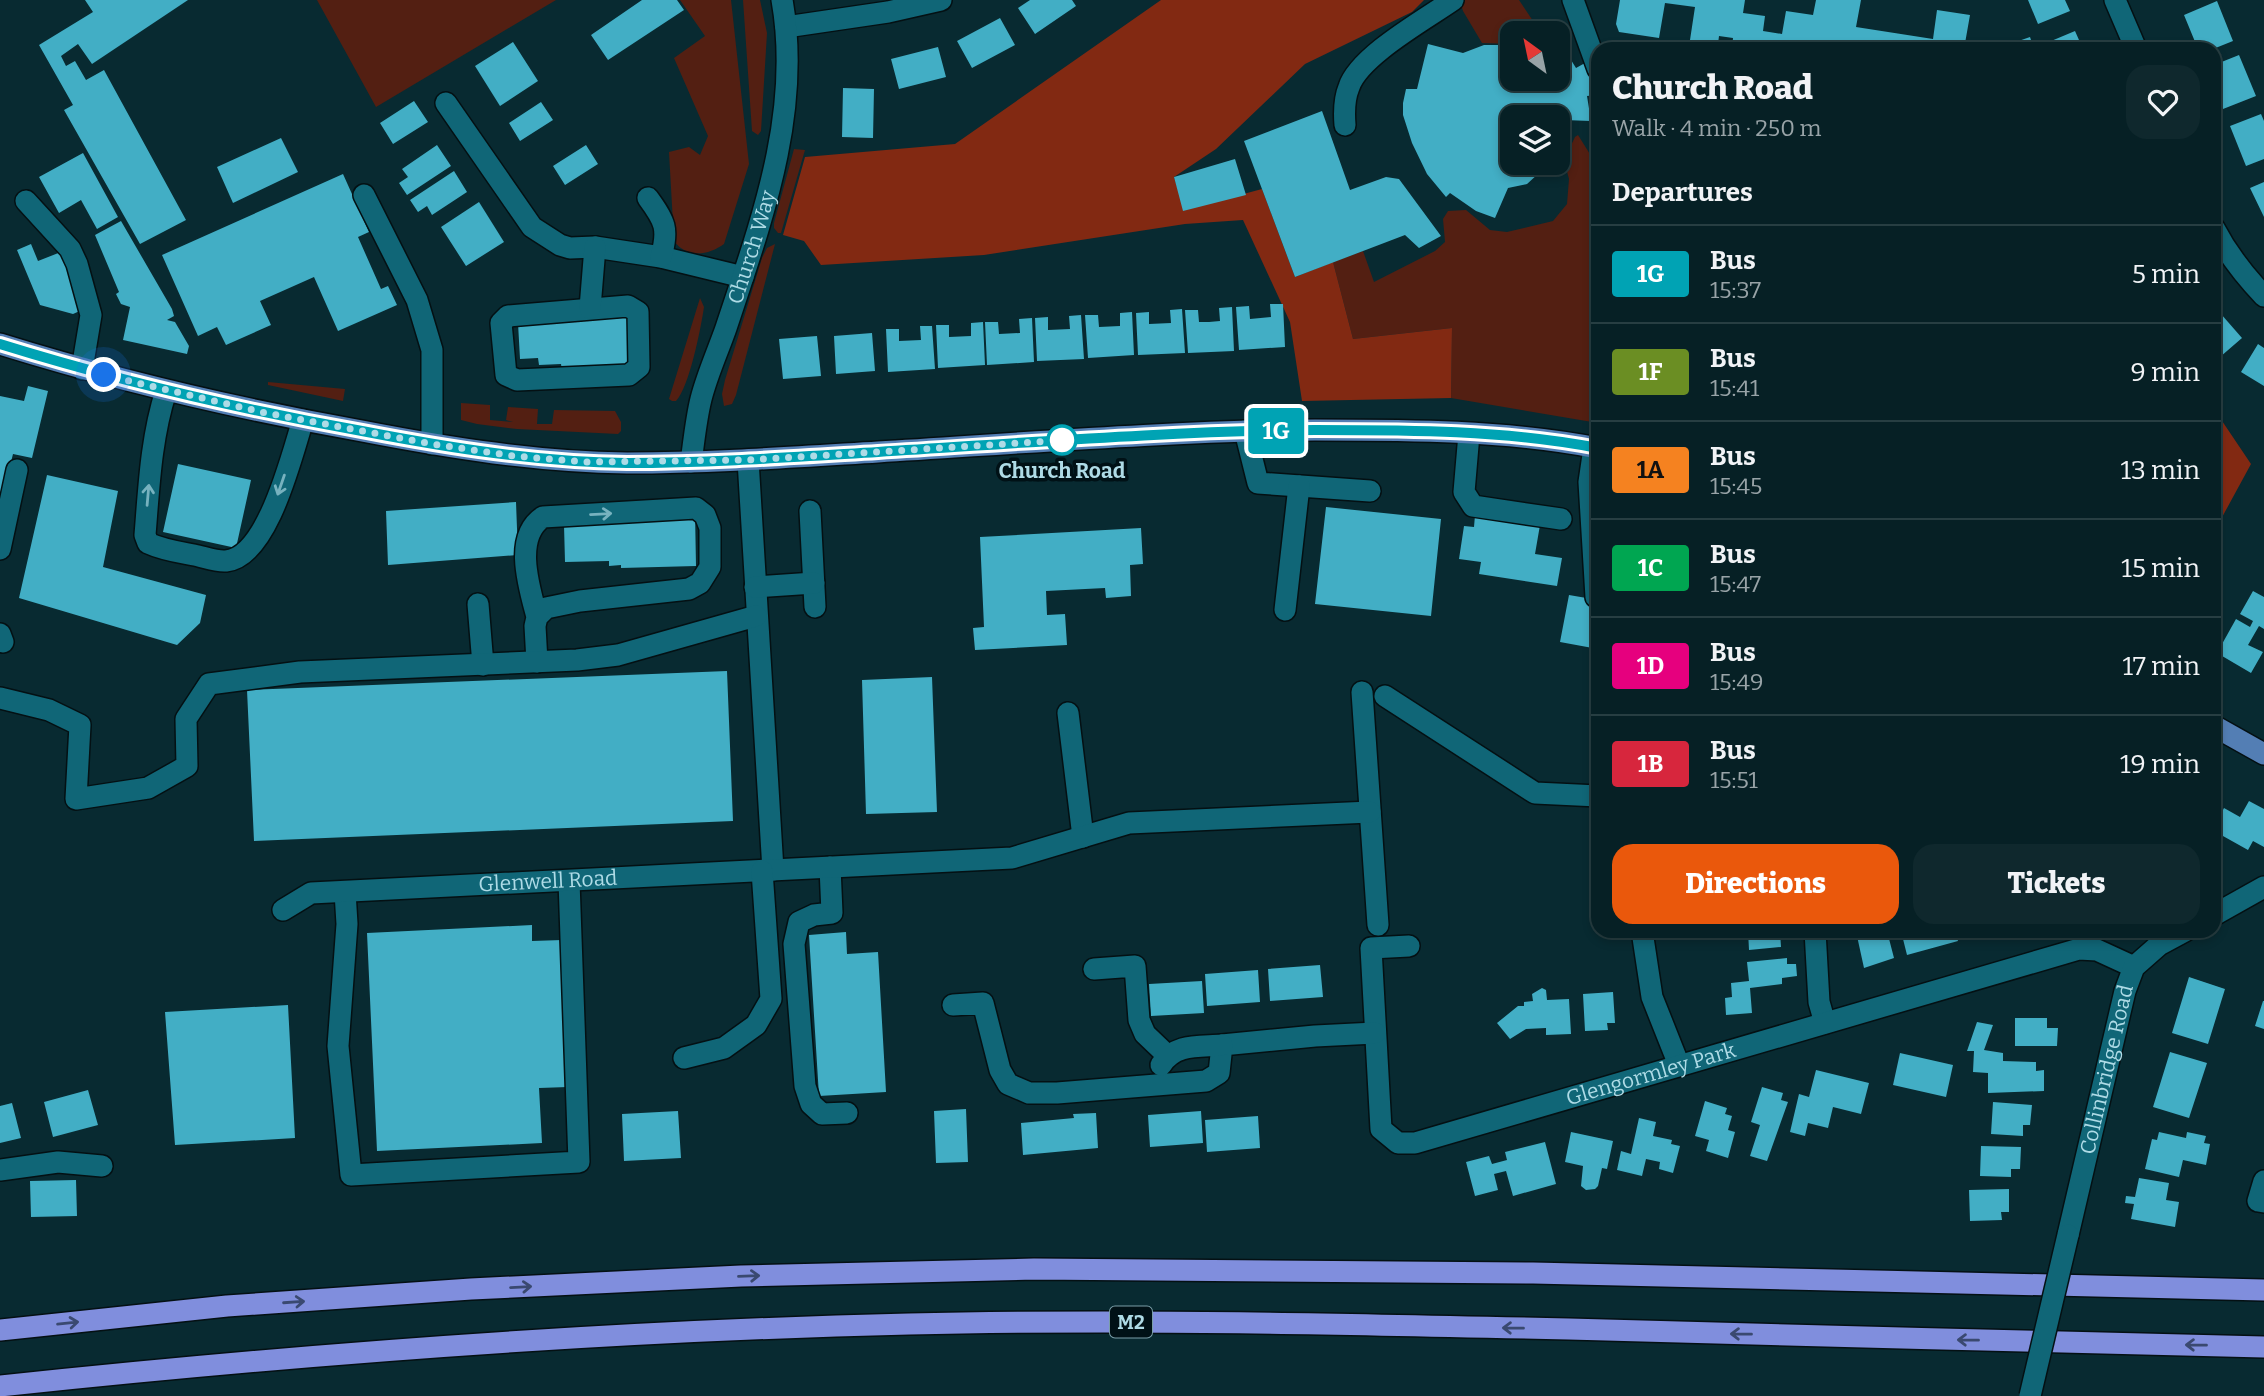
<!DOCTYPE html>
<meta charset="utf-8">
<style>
:root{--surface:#062025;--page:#0f282d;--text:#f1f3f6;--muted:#98a3a7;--line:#273e42;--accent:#ea580c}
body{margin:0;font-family:Bitter,serif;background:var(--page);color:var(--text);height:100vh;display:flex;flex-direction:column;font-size:26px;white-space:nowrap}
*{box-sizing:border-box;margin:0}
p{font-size:23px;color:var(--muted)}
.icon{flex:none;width:38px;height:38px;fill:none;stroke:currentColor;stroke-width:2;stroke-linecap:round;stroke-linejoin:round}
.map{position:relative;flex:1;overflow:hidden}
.side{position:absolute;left:1591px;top:42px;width:630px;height:896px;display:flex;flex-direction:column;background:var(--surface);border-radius:21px;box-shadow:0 4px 10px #0003,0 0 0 2px var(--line)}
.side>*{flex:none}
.badge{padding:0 14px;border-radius:5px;font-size:24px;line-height:46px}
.needle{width:46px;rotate:327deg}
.controls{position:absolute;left:1500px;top:21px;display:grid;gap:14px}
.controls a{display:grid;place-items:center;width:70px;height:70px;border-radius:14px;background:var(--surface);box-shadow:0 4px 10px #0003,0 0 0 2px var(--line);font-size:35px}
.you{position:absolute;width:35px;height:35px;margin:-18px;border:5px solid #fff;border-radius:50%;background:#1a73e8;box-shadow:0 0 0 10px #1a73e833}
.map>.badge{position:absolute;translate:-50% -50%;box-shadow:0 0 0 4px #fff}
h2{padding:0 21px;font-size:26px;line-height:63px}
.round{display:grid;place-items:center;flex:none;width:74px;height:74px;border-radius:21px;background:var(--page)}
.head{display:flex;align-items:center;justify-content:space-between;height:119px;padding:0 21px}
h1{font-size:33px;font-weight:800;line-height:52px}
.action{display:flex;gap:14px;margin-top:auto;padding:14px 21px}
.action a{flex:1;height:80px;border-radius:21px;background:var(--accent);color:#fff;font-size:28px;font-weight:800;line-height:80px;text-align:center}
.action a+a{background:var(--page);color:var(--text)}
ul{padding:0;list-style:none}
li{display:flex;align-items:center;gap:21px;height:98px;padding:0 21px;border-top:2px solid var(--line)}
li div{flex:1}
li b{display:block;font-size:26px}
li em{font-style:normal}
li .badge{min-width:77px;font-weight:700;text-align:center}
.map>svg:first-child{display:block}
.green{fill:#531f12}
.forest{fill:#822912}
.building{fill:#42aec5}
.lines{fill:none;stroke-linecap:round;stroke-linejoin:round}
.minor-casing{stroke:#041013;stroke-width:24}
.major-casing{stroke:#041013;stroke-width:24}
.highway-casing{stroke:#041013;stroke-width:24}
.minor{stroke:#106677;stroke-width:21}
.major{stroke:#537eb4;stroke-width:21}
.highway{stroke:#808edd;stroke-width:21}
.minor-bridge-casing{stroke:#041013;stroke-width:24;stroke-linecap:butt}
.minor-bridge{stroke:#106677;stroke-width:21}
.oneway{stroke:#77b2bf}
.oneway2{stroke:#3a4970}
.line-casing{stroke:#fff;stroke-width:16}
.line{stroke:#00a3b4;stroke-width:10}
.walk{stroke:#aedbe6;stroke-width:7;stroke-dasharray:0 12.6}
.stop-dot{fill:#fff;stroke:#00a3b4;stroke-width:3.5}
.labels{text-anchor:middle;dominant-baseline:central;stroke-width:7;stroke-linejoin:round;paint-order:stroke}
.shield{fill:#001116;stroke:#7a9ea8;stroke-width:2}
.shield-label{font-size:19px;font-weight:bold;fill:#aedbe6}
.street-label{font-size:21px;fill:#aedbe6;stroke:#001116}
.stop-label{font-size:21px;font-weight:bold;fill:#aedbe6;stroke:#001116}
</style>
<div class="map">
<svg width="2264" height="1396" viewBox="0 0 2264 1396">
<rect width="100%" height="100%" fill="#082a31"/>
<path class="green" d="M317,0H556L376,107Z
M680,0H731L749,164L724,244C709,255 687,259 674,241L669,152L689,147L700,155L708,136L674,58L705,36Z
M743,0H760L767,33L761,131L758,135L752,131Z
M1462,0H1519L1541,33H1512V44L1482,43L1463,11L1460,1Z
M1578,135L1598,167V423L1451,398L1452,328L1353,339L1333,262L1363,251L1374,282L1435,251L1445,242L1443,219L1448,211L1466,210L1490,230L1507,232L1553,221L1567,204L1569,179L1564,160L1575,137Z
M794,149L805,150L781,233H778L774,228V223Z
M775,244L736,395L732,404L724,406L722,394L725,380L762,258L767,248Z
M700,298L704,307C701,328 689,388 676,401H672L669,399Z
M268,382L345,389L343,401L268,385Z
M461,403L490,405V420L513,422L506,420L508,407L538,409L537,424H552L554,410L615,411L621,422V431L618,434L517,429L477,424L461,420Z"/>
<path class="forest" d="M1161,0H1424L1412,12L1305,64L1216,149L1174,177L1184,210L1262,189L1295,277L1333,262L1353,339L1452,328L1451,398L1302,401L1290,322L1243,220L1185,224L984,255L821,265L804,241L783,235L805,157L955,144Z
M2214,409L2251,464L2214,532Z"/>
<path class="building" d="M85,0H188L92,64L78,44L61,56L66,66L75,61L86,80L104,70L186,220L140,244L64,110L73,105L39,45L93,12Z
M642,0H677L684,10L608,60L591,35Z
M1030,0H1072L1076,6L1035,34L1018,8Z
M1620,0H1745L1743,13L1765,16L1763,31L1782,34L1786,11L1813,15L1816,0H1861L1856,27L1933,39L1937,10L1970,15L1964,49H1732L1733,38L1719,36L1718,44L1690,40L1695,7L1665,3L1659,38L1619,32L1616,24Z
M2028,0H2065L2070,11L2038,24Z
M2217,1L2233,41L2213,49H2198L2184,15Z
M1000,18L1015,45L972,68L957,41Z
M2075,31L2083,49H2046L2044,44Z
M2030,37L2034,49H2008L2007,45Z
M513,42L538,81L500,106L475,66Z
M1428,44L1463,53L1484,45H1500L1512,50V79H1558V51L1563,47L1576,68L1585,63L1596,95L1587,96L1591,121L1564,120L1561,141L1558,148V117H1512V163H1550L1527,184L1508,188L1495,218L1476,211L1450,193L1446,197L1427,174L1412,143L1403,115V103L1406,89H1417Z
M938,47L946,77L899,89L891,59Z
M2239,55L2256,96L2223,109L2214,87V65Z
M843,88L874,89L873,138L842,137Z
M414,101L428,122L393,144L380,123Z
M541,102L553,120L520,141L509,123Z
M1322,111L1350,190L1386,177L1399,179L1441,236L1419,248L1405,235L1295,277L1244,141Z
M2261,114L2264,121V159L2246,166L2230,126Z
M281,138L298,172L233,203L217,167Z
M437,145L451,166L407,195L399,183L408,177L402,169Z
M586,145L598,164L565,185L553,166Z
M83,153L118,217L97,229L81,200L59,213L39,177Z
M1235,159L1246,195L1183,211L1174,177Z
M454,171L467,192L432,215L427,206L418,212L410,200Z
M343,174L369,232L358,237L381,289L388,286L397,305L338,331L314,277L260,301L271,325L226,345L217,327L198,336L162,255Z
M2264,182V217L2250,188Z
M479,202L504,242L466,266L441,227Z
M121,221L172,309L174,316L167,320L175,322L189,346L187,354L123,340L130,307L121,304L116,294L119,292L95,235Z
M31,244L38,261L66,250L82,310L73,314L40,305L17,250Z
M1270,304H1283L1285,347L1239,350L1236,307L1249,306L1250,319L1271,317Z
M2214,306L2242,338L2220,357L2214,350Z
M1232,307L1234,351L1188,353L1185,310H1198L1199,322H1209L1220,321L1219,308Z
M1182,309L1185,353L1138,355L1136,313L1149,312V324L1171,323L1170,310Z
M629,312L631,367L562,370L561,364L539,365L538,358L520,359L518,323Z
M1132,312L1134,355L1088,358L1085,315H1098L1099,327L1120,326V313Z
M1081,315L1084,359L1037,361L1035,318L1048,317V330L1070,329L1069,316Z
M1032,318L1034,362L987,365L985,322H998L999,334L1020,333L1019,319Z
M983,322L985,365L938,368L936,325H949V337L971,336V323Z
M920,326H932L935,369L888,372L886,329H899V341L921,340Z
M872,333L875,371L836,374L834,336Z
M817,336L821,376L783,379L779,339Z
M2258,344L2264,348V386L2241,372Z
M28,386L48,391L32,458L13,454L0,506V396L24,401Z
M178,464L251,480L236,548L163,532Z
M47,475L118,491L103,567L206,595L200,623L177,645L19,598Z
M516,502L518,555L388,565L386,511Z
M1326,507L1441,519L1431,616L1315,604Z
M695,512L696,566L621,568V565L609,566V561L565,562L564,525Z
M1475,515L1540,525L1535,554L1562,558L1557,586L1479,574L1481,562L1459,559L1464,526L1474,527Z
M1141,528L1143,564L1130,565L1131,596L1106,598L1105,588L1046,591L1047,615L1065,614L1067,645L975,650L973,628L984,627L980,537Z
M2253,591L2264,597V629L2259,626L2248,645L2263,652L2251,673L2217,653L2236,619L2250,627L2253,621L2240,614Z
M1569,595L1598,600V649L1560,642Z
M727,671L733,821L254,841L247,690Z
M932,677L937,812L866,814L862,680Z
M2249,801L2264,809V847L2253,841L2248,850L2214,831V827L2224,808L2240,817Z
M532,925V941L562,940L568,1087L539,1088L542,1143L377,1151L367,933Z
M1748,931H1780L1781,947L1749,950Z
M1865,931H1887L1894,958L1864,968L1857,936L1865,933Z
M1901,931H1955L1958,941L1907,955Z
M846,932L847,954L878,952L886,1092L819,1096L809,935Z
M1787,958V964H1796L1797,976L1782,978V984L1750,988L1752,1013L1726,1015L1725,998L1732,997L1731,983L1749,981L1747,962Z
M1320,965L1323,997L1270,1001L1268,969Z
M1258,970L1260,1002L1207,1006L1205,974Z
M2189,977L2225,989L2208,1044L2172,1033Z
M1202,981L1204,1013L1151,1016L1149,984Z
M1542,988L1546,990L1547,1000L1569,999L1571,1034L1546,1035V1028L1526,1029L1510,1039L1497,1023L1518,1006H1524V1002L1533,1001L1532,994Z
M1613,992L1615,1023H1607L1608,1030L1585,1031L1583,994Z
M2263,1001H2264V1029L2255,1026Z
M288,1005L295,1138L175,1145L165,1012Z
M2015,1018H2047V1028H2058L2057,1046H2015Z
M1977,1022L1993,1025L1984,1050L2003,1053V1061L2036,1062V1071L2044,1070V1091L1988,1093V1073L1973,1072L1974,1051H1967Z
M2170,1052L2207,1063L2189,1118L2153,1107Z
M1900,1053L1953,1065L1946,1097L1893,1085Z
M1816,1070L1869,1083L1861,1114L1833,1107L1828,1128L1808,1123L1805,1136L1790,1132L1799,1094L1809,1097Z
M1762,1087L1783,1093L1781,1100L1788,1102L1767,1161L1750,1156L1760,1125L1751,1122Z
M88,1090L98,1125L53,1137L44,1102Z
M1705,1101L1727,1108L1725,1114L1732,1116L1728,1130L1735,1132L1728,1158L1706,1151L1709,1140L1695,1136Z
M1993,1102L2032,1105L2030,1125H2023V1136L1991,1134Z
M12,1103L21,1138L0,1143V1106Z
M966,1109L968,1162L936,1163L934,1111Z
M678,1111L681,1158L624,1161L622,1114Z
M1201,1111L1203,1143L1150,1147L1148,1115Z
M1096,1113L1098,1148L1023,1155L1021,1123L1074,1118L1073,1114Z
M1258,1116L1260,1148L1207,1152L1205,1120Z
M1639,1118L1656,1122L1653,1136L1672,1140L1671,1144L1680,1146L1673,1173L1659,1169L1660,1162L1646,1159L1642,1176L1617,1170L1621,1151L1631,1154Z
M1571,1132L1613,1141L1607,1169L1602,1168L1598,1186L1595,1189L1586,1190L1581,1186L1583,1166L1565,1162Z
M2159,1132L2186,1138L2187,1132L2206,1136L2204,1143L2210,1144L2206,1165L2183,1160L2179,1177L2145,1169L2152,1139L2157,1140Z
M1545,1142L1556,1184L1513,1196L1506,1171L1494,1174L1498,1190L1475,1196L1466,1162L1489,1156L1492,1164L1507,1160L1505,1152Z
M1981,1146L2021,1147L2020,1169H2011V1177L1980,1176Z
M2139,1178L2169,1183L2166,1200L2179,1202L2175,1227L2131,1219L2134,1204L2125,1203L2126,1196L2135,1197Z
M76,1180L77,1216L31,1217L30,1181Z
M2009,1189V1212H2001L2002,1220L1970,1221L1969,1190Z"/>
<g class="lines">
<defs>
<g id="minor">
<path d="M1573,0L1598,69"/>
<path d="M2115,0L2136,49"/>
<path d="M786,27L888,12L941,0"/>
<path d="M446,103L532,227L560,245L570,248L595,247L661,257L743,277"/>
<path d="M1345,125C1344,113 1344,99 1349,87C1359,56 1426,19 1453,0"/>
<path d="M364,195L417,300L432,350V444"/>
<path d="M648,198C665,221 669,229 661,257"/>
<path d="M26,201L70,249L77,264L91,315L82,369"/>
<path d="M2214,228C2227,253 2244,275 2264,296"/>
<path d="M628,306L638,312L639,367L629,375L517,380L506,375L501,323L508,316Z"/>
<path d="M590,308L595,247"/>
<path d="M166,391C151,438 149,486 145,535L148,543C163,550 178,552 194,555C204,557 217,562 226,561C268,557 292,454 303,420"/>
<path d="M1245,431L1258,483L1370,491"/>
<path d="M1469,434L1464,492L1473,506L1561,519"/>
<path d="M1594,448L1589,482L1596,597"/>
<path d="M748,460L773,870"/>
<path id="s1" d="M691,462C694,441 696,419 701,399C707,375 718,351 726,328C761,222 802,113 782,0"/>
<path d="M810,511L815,607"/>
<path d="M0,549L17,470"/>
<path d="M755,587L814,583"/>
<path d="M478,604L483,665"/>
<path d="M1285,610L1299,486"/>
<path d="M0,634L3,642"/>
<path d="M537,662L535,626L537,617L546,608L580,601L689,589L700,583L710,567V528L705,515L696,508L543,517C513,537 529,587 537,617"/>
<path d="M1362,692L1378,925"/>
<path d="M1385,696L1535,793L1598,796"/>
<path d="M0,698L49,710L80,725L76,799L148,788L187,766L186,719L209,684L300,672L577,660L618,655L756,616"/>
<path d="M1068,713L1083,837"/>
<path d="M830,867L832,913L814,915L799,922L794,944L805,1086L811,1104L822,1114L847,1113"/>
<path d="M345,892L347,924L338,1046L351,1175L579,1162L569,881"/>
<path id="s2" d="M283,910L311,893L1012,858L1129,823L1370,812"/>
<path d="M2214,915L2264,887"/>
<path d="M1642,931L1652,997L1679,1065"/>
<path d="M1815,931L1819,1002L1825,1023"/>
<path id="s3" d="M1409,946L1371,948L1381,1129L1398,1143H1415L2079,949L2097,950L2134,967"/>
<path d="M1094,969L1135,966L1139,1020L1145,1034L1167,1055"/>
<path d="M953,1005L983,1003L1000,1070L1008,1084L1029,1093H1057L1206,1081L1219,1073L1222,1045L1315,1036L1375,1033"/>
<path d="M684,1058L724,1048L756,1025L771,999L762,871"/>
<path d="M1161,1065C1175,1043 1199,1047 1222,1045"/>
<path d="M0,1170L58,1162L102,1166"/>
<path d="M2264,1181L2258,1201L2264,1202"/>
<path id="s4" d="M2068,1235L2125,991L2134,967L2159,945L2185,931"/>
</g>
<path id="major" d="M0,344C119,381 239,409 362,431C450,448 538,462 627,463C711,463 795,457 878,452C1024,443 1169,431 1315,430C1409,430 1505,430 1598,448
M2214,726L2264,754"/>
<path id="highway" d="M0,1330L227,1306L471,1289L741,1276L1034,1269L1533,1273L2264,1290
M0,1386C302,1354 605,1331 909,1324C1129,1319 1349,1324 1569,1329C1801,1335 2032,1342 2264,1347"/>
</defs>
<use href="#minor" class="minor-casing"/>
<use href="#major" class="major-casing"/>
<use href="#highway" class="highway-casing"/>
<use href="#minor" class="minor"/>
<use href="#major" class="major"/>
<use href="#highway" class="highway"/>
<defs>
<path id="minor-bridge" d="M2030,1396L2068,1235"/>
</defs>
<use href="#minor-bridge" class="minor-bridge-casing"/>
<use href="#minor-bridge" class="minor-bridge"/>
</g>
<defs><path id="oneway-shaft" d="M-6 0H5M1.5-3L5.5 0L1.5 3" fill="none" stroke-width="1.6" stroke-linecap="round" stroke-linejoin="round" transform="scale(1.75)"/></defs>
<g class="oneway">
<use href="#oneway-shaft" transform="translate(281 485) rotate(109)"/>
<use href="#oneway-shaft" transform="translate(148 495) rotate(-85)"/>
<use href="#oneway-shaft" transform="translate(601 514) rotate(-3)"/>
</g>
<g class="oneway2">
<use href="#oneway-shaft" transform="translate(749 1276) rotate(-2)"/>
<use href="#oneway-shaft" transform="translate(521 1287) rotate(-3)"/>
<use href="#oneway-shaft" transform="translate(294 1302) rotate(-4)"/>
<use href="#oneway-shaft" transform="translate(68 1323) rotate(-6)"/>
<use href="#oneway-shaft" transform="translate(1513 1328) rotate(-179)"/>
<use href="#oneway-shaft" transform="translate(1741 1334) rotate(-179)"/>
<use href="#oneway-shaft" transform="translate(1968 1340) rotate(-179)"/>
<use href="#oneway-shaft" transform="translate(2196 1345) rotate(-179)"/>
</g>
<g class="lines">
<defs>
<path id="line" d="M0,344C119,381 239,409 362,431C450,448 538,462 627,463C711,463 795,457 878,452C1024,443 1169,431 1315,430C1409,430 1505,430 1598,448"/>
</defs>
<use href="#line" class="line-casing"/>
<use href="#line" class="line"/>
<path class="walk" d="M104,375L266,413L432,444L514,456L585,462L748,460L1069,440H1062"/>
</g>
<circle class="stop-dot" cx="1062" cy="440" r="14"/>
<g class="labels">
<rect class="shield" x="1110" y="1306.5" width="42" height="31" rx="5"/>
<g class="shield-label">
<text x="1131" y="1322">M2</text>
</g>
<g class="street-label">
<text stroke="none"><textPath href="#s1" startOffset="224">Church Way</textPath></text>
<text stroke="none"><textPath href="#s2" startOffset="270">Glenwell Road</textPath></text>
<text stroke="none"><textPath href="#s4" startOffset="170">Collinbridge Road</textPath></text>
<text stroke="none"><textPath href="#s3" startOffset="504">Glengormley Park</textPath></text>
</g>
<g class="stop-label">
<text x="1062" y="471">Church Road</text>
</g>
</g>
</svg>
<div class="controls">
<a><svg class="needle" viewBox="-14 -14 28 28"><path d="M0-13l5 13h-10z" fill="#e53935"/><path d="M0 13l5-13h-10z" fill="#98a3a7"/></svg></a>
<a><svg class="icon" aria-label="layers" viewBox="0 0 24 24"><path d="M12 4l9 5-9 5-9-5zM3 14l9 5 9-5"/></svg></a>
</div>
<div class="you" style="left:104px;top:375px"></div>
<b class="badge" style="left:1276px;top:431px;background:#00a3b4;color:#fff">1G</b>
<section class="side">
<div class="head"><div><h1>Church Road</h1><p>Walk · 4 min · 250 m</p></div><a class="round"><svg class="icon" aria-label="heart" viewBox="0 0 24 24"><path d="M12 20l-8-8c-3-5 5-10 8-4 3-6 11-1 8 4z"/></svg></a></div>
<h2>Departures</h2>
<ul>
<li><span class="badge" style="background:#00a3b4;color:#fff">1G</span><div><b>Bus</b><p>15:37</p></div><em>5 min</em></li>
<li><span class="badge" style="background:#6b8e23;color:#fff">1F</span><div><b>Bus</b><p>15:41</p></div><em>9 min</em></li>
<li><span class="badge" style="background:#f58220;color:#111">1A</span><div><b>Bus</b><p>15:45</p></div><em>13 min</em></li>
<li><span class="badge" style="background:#00a651;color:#fff">1C</span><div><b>Bus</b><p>15:47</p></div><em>15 min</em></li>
<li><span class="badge" style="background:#e6007e;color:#fff">1D</span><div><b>Bus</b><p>15:49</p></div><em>17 min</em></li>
<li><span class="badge" style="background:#d7263d;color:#fff">1B</span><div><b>Bus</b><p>15:51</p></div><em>19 min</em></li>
</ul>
<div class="action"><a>Directions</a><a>Tickets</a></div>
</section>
</div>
